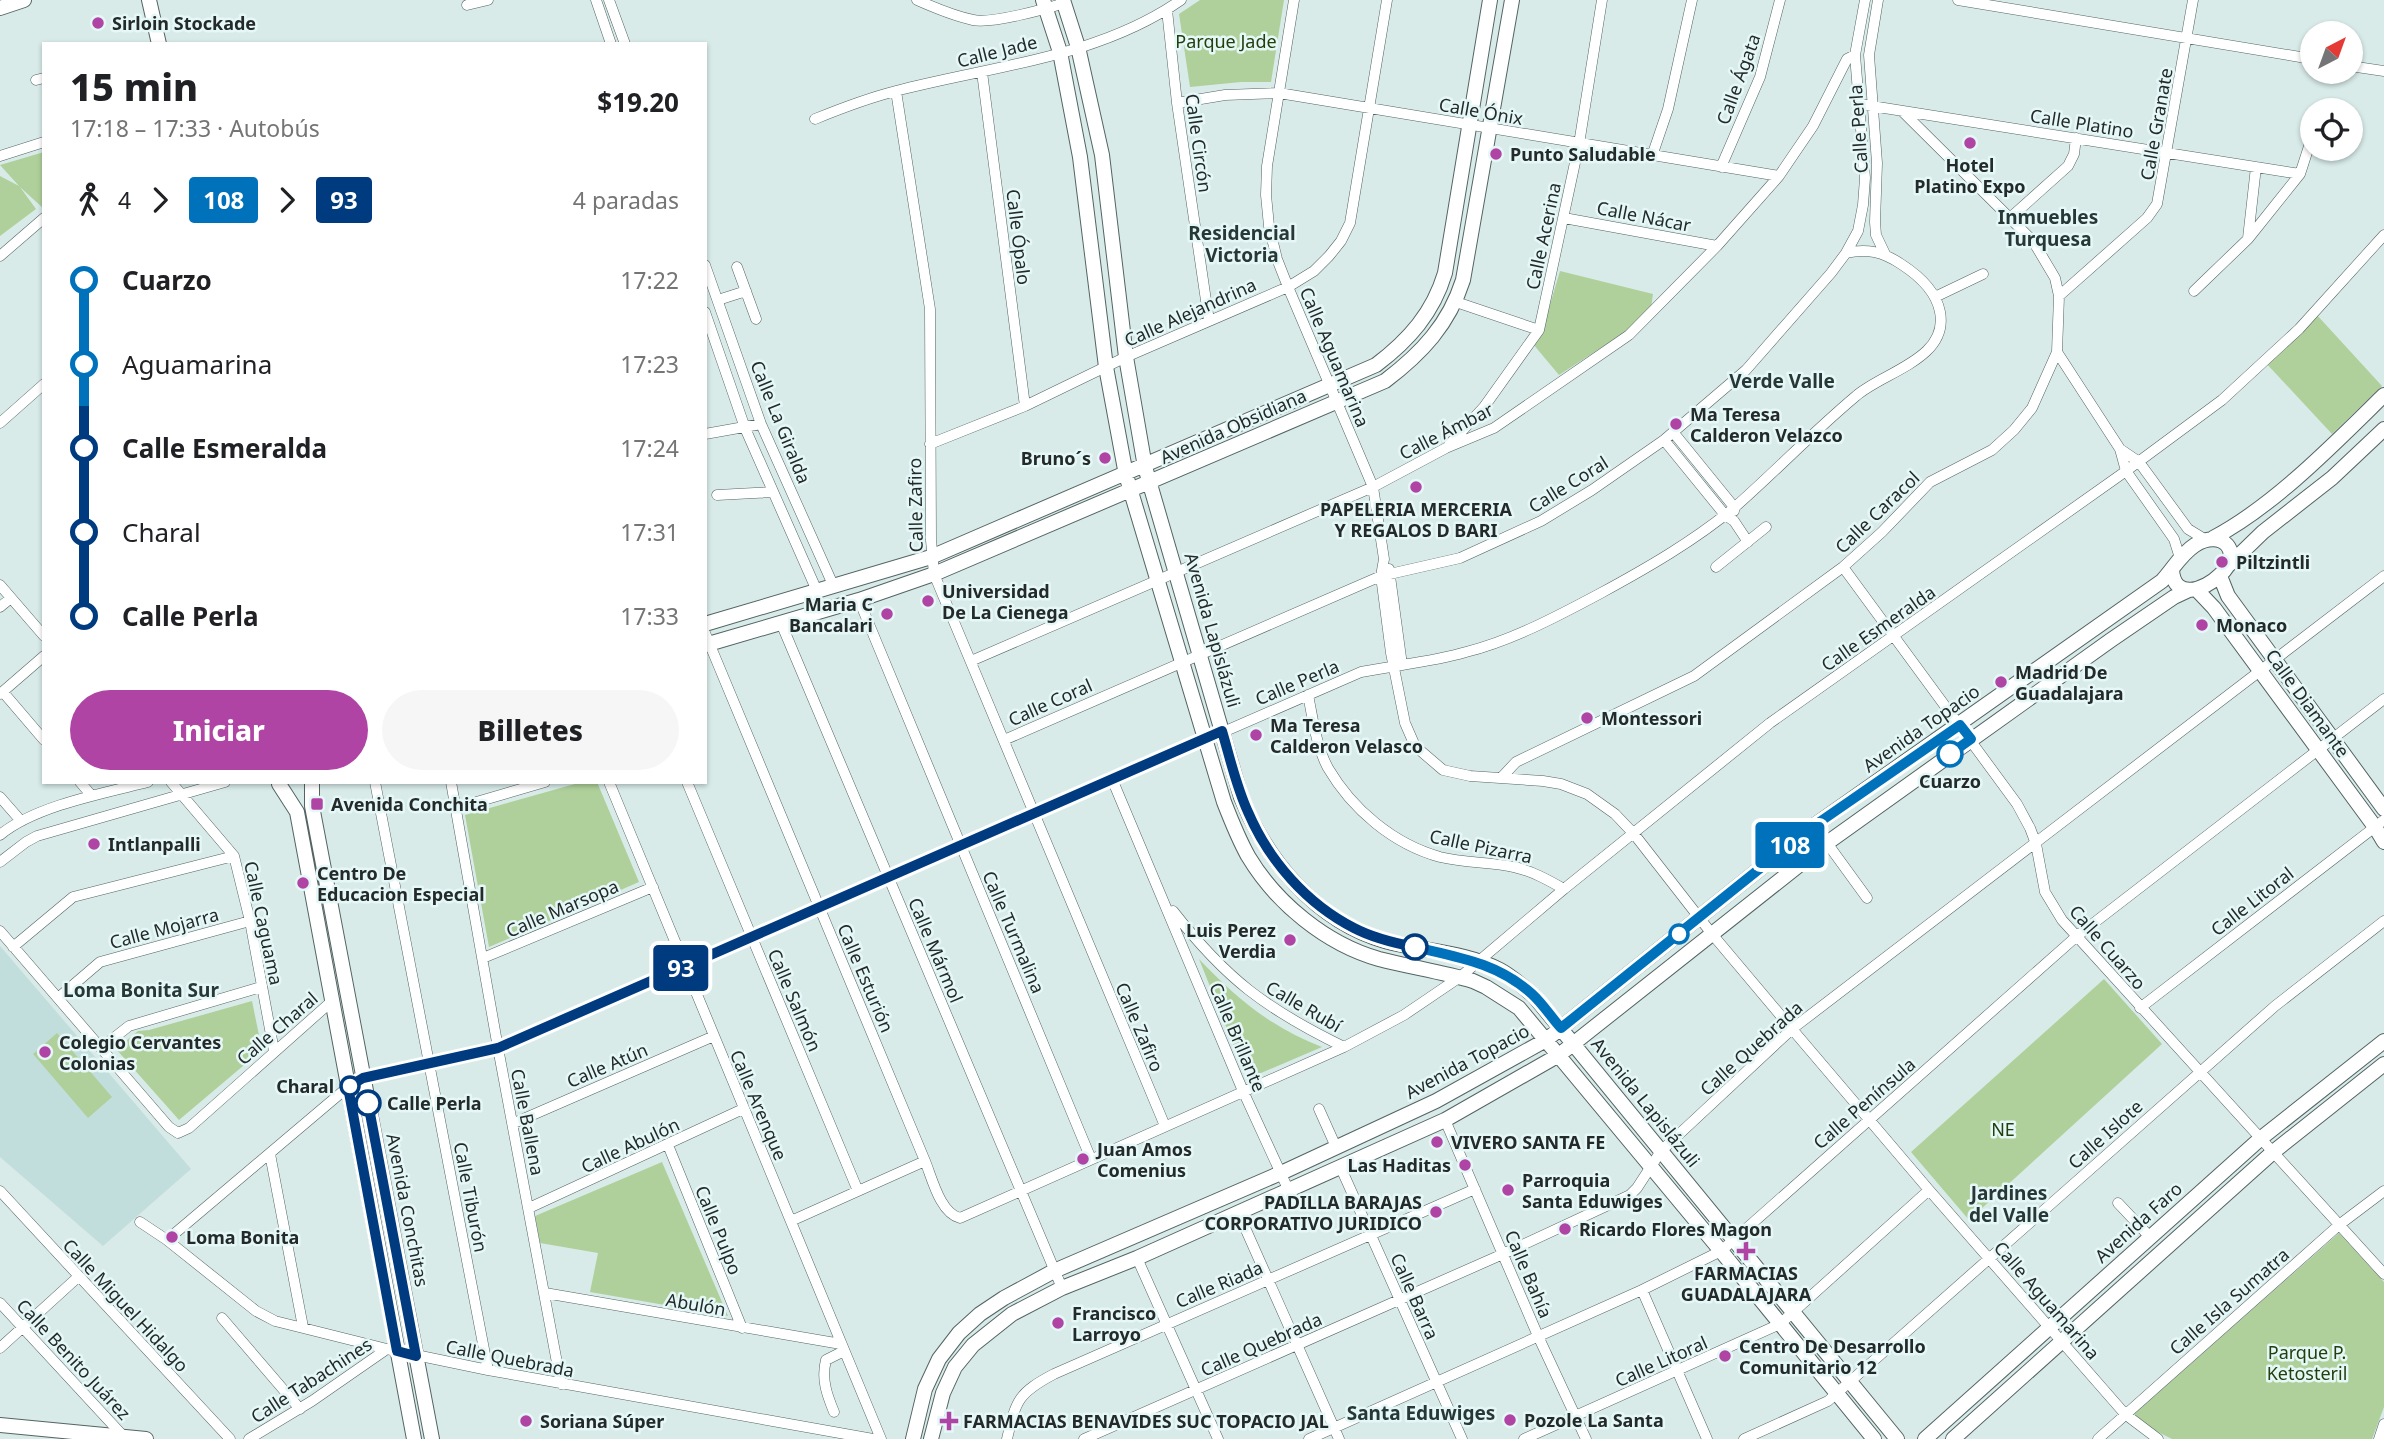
<!DOCTYPE html>
<html lang="es">
<meta charset="utf-8">
<style>
:root{--surface:#fff;--page:#f6f6f6;--text:#202124;--muted:#757577;--accent:#af44a4}
body{margin:0;font-family:"Noto Sans",sans-serif;background:var(--page);color:var(--text);height:100vh;display:flex;flex-direction:column;font-size:26px;white-space:nowrap}
*{box-sizing:border-box;margin:0}
p{font-size:23px;color:var(--muted)}
.icon{flex:none;width:38px;height:38px;fill:none;stroke:currentColor;stroke-width:2;stroke-linecap:round;stroke-linejoin:round}
.map{position:relative;flex:1;overflow:hidden}
.sheet{position:absolute;left:42px;top:42px;width:665px;height:742px;display:flex;flex-direction:column;background:var(--surface);border-radius:0px;box-shadow:0 2px 5px #0004}
.sheet>*{flex:none}
.badge{padding:0 14px;border-radius:5px;font-size:24px;line-height:46px}
.needle{width:46px;rotate:41deg}
.buttons{position:absolute;left:2300px;top:21px;display:grid;gap:14px}
.buttons a{display:grid;place-items:center;width:63px;height:63px;border-radius:50%;background:var(--surface);box-shadow:0 2px 5px #0004;font-size:35px}
.map>.badge{position:absolute;translate:-50% -50%;box-shadow:0 0 0 4px #fff}
.legs{display:flex;align-items:center;gap:10px;height:77px;padding:0 28px;font-size:23px}
.legs p{margin-inline-start:auto}
.head{display:flex;align-items:center;justify-content:space-between;height:119px;padding:0 28px}
h1{font-size:38px;font-weight:800;line-height:52px}
.action{display:flex;gap:14px;margin-top:auto;padding:14px 28px}
.action a{flex:1;height:80px;border-radius:42px;background:var(--accent);color:#fff;font-size:28px;font-weight:800;line-height:80px;text-align:center}
.action a+a{background:var(--page);color:var(--text)}
ul{padding:0 28px;list-style:none}
li{display:flex;align-items:center;gap:24px;height:84px;font-size:26px}
li i{display:grid;place-items:center;width:10px;height:100%;margin:0 9px;background:currentColor}
li i::after{content:'';width:18px;height:18px;margin:-9px;border:5px solid;border-radius:50%;background:var(--surface)}
li p{margin-inline-start:auto}
li:first-child i{background:linear-gradient(#0000 50%,currentColor 0)}
li:last-child i{background:linear-gradient(currentColor 50%,#0000 0)}
.map>svg:first-child{display:block}
.built{fill:#c2dedc}
.green{fill:#afd09b}
.lines{fill:none;stroke-linecap:round;stroke-linejoin:round}
.street-casing{stroke:#536463;stroke-width:11}
.secondary-casing{stroke:#536463;stroke-width:16}
.street{stroke:#fff;stroke-width:10}
.secondary{stroke:#fff;stroke-width:14}
.line-1-casing{stroke:#fff;stroke-width:16}
.line-2-casing{stroke:#fff;stroke-width:16}
.line-1{stroke:#0072bc;stroke-width:10}
.line-2{stroke:#003b80;stroke-width:10}
.poi-dot{fill:#af44a4;stroke:#e5f8f7;stroke-width:2.5}
.stop-1-dot{fill:#fff;stroke:#0072bc;stroke-width:3.5}
.stop-2-dot{fill:#fff;stroke:#003b80;stroke-width:3.5}
.labels{text-anchor:middle;dominant-baseline:central;stroke-width:5;stroke-linejoin:round;paint-order:stroke}
.poi-label{font-size:18px;font-weight:bold;fill:#232a29;stroke:#e5f8f7;text-anchor:start}
.park-label{font-size:18px;fill:#233f0c;stroke:#e5f8f7}
.street-label{font-size:18px;fill:#232a29;stroke:#e5f8f7}
.stop-label{font-size:18px;font-weight:bold;fill:#232a29;stroke:#e5f8f7}
.neighbourhood-label{font-size:19px;font-weight:bold;fill:#283837;stroke:#e5f8f7}
</style>
<div class="map">
<svg width="2384" height="1439" viewBox="0 0 2384 1439">
<rect width="100%" height="100%" fill="#d8ebe9"/>
<path class="built" d="M0,946L191,1169L103,1246L0,1157Z"/>
<path class="green" d="M1200,0H1284L1271,82H1241L1190,87L1179,14Z
M44,152V209L20,187L36,209L0,236V176L19,186L0,165Z
M1560,271L1653,294L1651,308L1627,331L1559,375L1533,344L1543,328Z
M2316,314L2382,386L2332,434L2264,361Z
M582,782H597L639,882L489,947L465,815Z
M1199,959C1235,997 1273,1029 1322,1047L1247,1079Z
M2104,979L2162,1044L1969,1220L1911,1152Z
M252,1001L262,1050L179,1120L116,1049L138,1031L149,1030Z
M57,1033L112,1097L88,1118L33,1054Z
M662,1162L728,1316L590,1292L598,1253L540,1243L535,1216Z
M2339,1233L2384,1282V1407L2372,1439H2172L2154,1430L2134,1414Z"/>
<g class="lines">
<defs>
<path id="street" d="M596,0L611,44
M609,0L625,44
M917,0C935,8 954,16 973,20C991,24 1046,9 1064,3
M1294,0L1267,166L1266,195L1269,226L1277,259L1288,287L1373,487L1384,559L1381,576L1391,653L1405,723L1415,746L1443,770L1470,776L1543,781L1561,784L1587,794L1615,814L1634,834L1712,934L1792,1029L1929,1190L2125,1414L2158,1439
M1878,0L1869,55L1877,163L1875,222L1876,235L1885,254
M1958,0L2312,59
M467,5L488,0
M1167,10L1177,103L1209,321
M2350,66L2384,71
M982,72L1025,406
M36,80L44,78
M896,91L930,309L931,540L934,574L1165,1126
M1177,103L1225,95L1279,93L1779,176
M1859,104L2300,174
M815,119C842,108 868,98 896,91C991,66 1098,58 1181,0
M0,156L44,142
M1652,156L1668,109L1692,0
M1721,167L1760,77L1780,0
M2011,217L2068,166L2074,154L2076,138
M1564,218L1717,246
M2248,238L2256,167
M0,256L44,218
M705,265L761,424L834,587
M737,267L756,319
M2194,291L2248,239L2300,174L2312,137
M2059,296L2147,218L2157,204L2193,0
M1935,297L1983,274
M718,300L746,291
M1456,302L1539,330
M705,312L745,428L817,591
M2057,352L2120,449L2126,471L2174,539L2180,558
M0,423L44,384
M1673,432L1734,507V511
M705,434L761,424
M1664,440L1725,515L1734,521L1748,542
M930,444L1025,406L1126,357L1288,287L1314,271L1329,256L1341,241L1350,223L1387,0
M1449,445L1484,407L1539,330L1579,144L1602,0
M2120,449L2139,462L2188,529L2206,540
M717,495L773,492
M1716,567L1766,527
M1843,567L2017,804L2030,828L2036,844L2045,892L2062,920L2384,1274
M1389,569L1402,665
M0,585L44,636
M859,600L1091,1159
M0,607L11,598
M781,623L1062,1288
M705,633L925,1161C932,1178 940,1213 960,1218L1344,1047L1404,1015L1460,977L1564,889L1770,723L2126,471L2222,400L2299,329L2384,235
M971,661L1373,487L1446,448L1494,428L1629,335L1717,246L1779,176L1813,126L1847,59L1855,55
M3,692L44,740
M0,694L44,656
M1308,695C1313,719 1316,746 1328,768C1352,809 1393,844 1440,857C1464,863 1490,862 1514,867C1532,871 1548,880 1564,889
M1004,740L1381,576L1460,558L1541,521L1592,490L1664,440L1746,370L1831,273L1846,253L1858,231L1863,205L1865,178L1855,55L1865,0
M1501,778L1516,762L1694,676L1843,567L1882,532L1930,482L1992,450L2014,430L2032,408L2057,352L2059,296L2055,278L2033,241L1902,111
M1112,779L1243,1091L1288,1189
M80,782L92,796
M171,782L234,856L250,921L274,1051
M375,782L488,1370
M451,782L498,1048L561,1384
M609,782L881,1439
M687,782L858,1191
M0,797L21,821
M456,808L545,782
M0,835C35,806 104,793 148,782
M1827,843L1867,898
M0,862L26,842L37,836L225,782
M1173,911C1226,979 1266,1009 1344,1047
M0,931L169,1127L178,1133L189,1128L332,1001
M13,947L73,897L234,856
M483,958L653,887
M58,998L100,962L250,921
M2140,1008L2384,820
M101,1048L129,1026L261,987
M1319,1109L1336,1147
M1445,1120L1538,1336L1586,1439
M514,1123L714,1036
M668,1145L742,1328
M270,1154L303,1327
M1340,1166L1462,1439
M0,1191L230,1439
M2118,1203L2150,1237
M529,1208L743,1109
M1238,1212L1339,1439
M791,1221L925,1161
M140,1222L167,1240L256,1311L275,1321L387,1349L488,1370L873,1439
M167,1240L348,1087L363,1078L498,1048L1361,672C1396,665 1432,662 1466,652C1513,640 1558,616 1601,593C1647,568 1694,541 1735,507C1776,471 1814,431 1856,396C1883,372 1949,359 1940,312C1936,290 1918,275 1901,264C1883,252 1867,248 1846,253
M1137,1258L1218,1439
M1642,1290L1707,1439
M545,1293L841,1344
M0,1303L124,1437
M222,1318L300,1409
M0,1348L78,1277
M834,1412C827,1395 821,1379 826,1360L844,1351
M249,1439L312,1401L387,1349
M1007,1439C1016,1400 1018,1393 1054,1374L1475,1189
M1084,1439L1503,1254L1630,1195L1637,1188L1661,1151L1792,1029L2384,576
M1309,1439L1642,1290L1721,1251L2077,936L2384,699
M1524,1439L1780,1324L1929,1190
M1744,1439L1828,1401L2275,1006L2384,921
M2098,1439L2339,1225L2384,1191
M2379,1439L2384,1424"/>
<path id="secondary" d="M149,0L159,44
M1043,0L1060,52L1080,157L1106,367L1126,475L1224,802C1231,820 1238,838 1248,856C1276,903 1326,944 1379,959C1410,967 1442,972 1473,981L1486,987L1519,1008L1721,1251L1874,1439
M1063,0L1078,47L1102,155L1126,357L1145,467L1241,797C1267,861 1316,921 1385,941C1422,951 1466,952 1500,970C1513,977 1523,987 1534,996L1897,1439
M0,8L24,0
M2213,538C2274,506 2335,443 2384,395
M2230,564L2263,532L2332,478L2384,429
M2220,576L2228,596L2384,809
M2196,589L2214,608L2375,827L2384,842
M705,624L931,557L1376,365C1409,340 1433,313 1445,273L1490,0
M705,645L859,600L934,574L1385,381C1422,353 1449,324 1463,280L1512,0
M312,782V806L432,1439
M279,784L297,812L414,1439
M0,1425L146,1439
M913,1439L925,1389L939,1359L959,1333L980,1314L1004,1298L1054,1271L1281,1173L1436,1101L1546,1040L1808,830L2162,581C2173,569 2181,554 2195,545C2222,528 2245,552 2220,575C2205,590 2174,601 2172,570
M931,1439L943,1393L955,1367L973,1345L1012,1314L1062,1288L1137,1258L1445,1120L1559,1055L1827,843L2111,640L2174,597L2189,590
M1925,1439L2260,1139L2384,1041
M1953,1439L2272,1153L2384,1064"/>
</defs>
<use href="#street" class="street-casing"/>
<use href="#secondary" class="secondary-casing"/>
<use href="#street" class="street"/>
<use href="#secondary" class="secondary"/>
</g>
<g class="lines">
<defs>
<path id="line-1" d="M1415,947C1458,957 1498,963 1532,994C1543,1004 1551,1017 1561,1028L1808,830L1960,725L1971,739L1950,754"/>
<path id="line-2" d="M368,1103L416,1356L397,1351L348,1087L363,1078L498,1048L1222,731C1230,758 1236,786 1248,812C1269,861 1307,904 1354,928C1373,938 1394,943 1415,947"/>
</defs>
<use href="#line-1" class="line-1-casing"/>
<use href="#line-2" class="line-2-casing"/>
<use href="#line-1" class="line-1"/>
<use href="#line-2" class="line-2"/>
</g>
<g class="poi-dot">
<circle cx="98" cy="23" r="7"/>
<circle cx="1970" cy="143" r="7"/>
<circle cx="1496" cy="154" r="7"/>
<circle cx="1676" cy="424" r="7"/>
<circle cx="1105" cy="458" r="7"/>
<circle cx="1416" cy="487" r="7"/>
<circle cx="2222" cy="562" r="7"/>
<circle cx="928" cy="601" r="7"/>
<circle cx="887" cy="614" r="7"/>
<circle cx="2202" cy="625" r="7"/>
<circle cx="2001" cy="682" r="7"/>
<circle cx="1587" cy="718" r="7"/>
<circle cx="1256" cy="735" r="7"/>
<rect x="310" y="797" width="14" height="14" rx="3.5"/>
<circle cx="94" cy="844" r="7"/>
<circle cx="303" cy="883" r="7"/>
<circle cx="1290" cy="940" r="7"/>
<circle cx="45" cy="1052" r="7"/>
<circle cx="1437" cy="1142" r="7"/>
<circle cx="1083" cy="1159" r="7"/>
<circle cx="1465" cy="1165" r="7"/>
<circle cx="1508" cy="1190" r="7"/>
<circle cx="1436" cy="1212" r="7"/>
<circle cx="1565" cy="1229" r="7"/>
<circle cx="172" cy="1237" r="7"/>
<path d="M1742.5 1240.5h7v7h7v7h-7v7h-7v-7h-7v-7h7z"/>
<circle cx="1058" cy="1323" r="7"/>
<circle cx="1725" cy="1356" r="7"/>
<circle cx="1510" cy="1420" r="7"/>
<circle cx="526" cy="1421" r="7"/>
<path d="M945.5 1410.5h7v7h7v7h-7v7h-7v-7h-7v-7h7z"/>
</g>
<g class="stop-1-dot">
<circle cx="1950" cy="754" r="12"/>
<circle cx="1679" cy="934" r="9"/>
</g>
<g class="stop-2-dot">
<circle cx="1415" cy="947" r="12"/>
<circle cx="350" cy="1086" r="9"/>
<circle cx="368" cy="1103" r="12"/>
</g>
<g class="labels">
<g class="poi-label">
<text x="112" y="23">Sirloin Stockade</text>
<text x="1510" y="154">Punto Saludable</text>
<text x="1970" y="165" text-anchor="middle">Hotel<tspan x="1970" dy="21">Platino Expo</tspan></text>
<text x="1690" y="414">Ma Teresa<tspan x="1690" dy="21">Calderon Velazco</tspan></text>
<text x="1091" y="458" text-anchor="end">Bruno´s</text>
<text x="1416" y="509" text-anchor="middle">PAPELERIA MERCERIA<tspan x="1416" dy="21">Y REGALOS D BARI</tspan></text>
<text x="2236" y="562">Piltzintli</text>
<text x="942" y="591">Universidad<tspan x="942" dy="21">De La Cienega</tspan></text>
<text x="873" y="604" text-anchor="end">Maria C<tspan x="873" dy="21">Bancalari</tspan></text>
<text x="2216" y="625">Monaco</text>
<text x="2015" y="672">Madrid De<tspan x="2015" dy="21">Guadalajara</tspan></text>
<text x="1601" y="718">Montessori</text>
<text x="1270" y="725">Ma Teresa<tspan x="1270" dy="21">Calderon Velasco</tspan></text>
<text x="331" y="804">Avenida Conchita</text>
<text x="108" y="844">Intlanpalli</text>
<text x="317" y="873">Centro De<tspan x="317" dy="21">Educacion Especial</tspan></text>
<text x="1276" y="930" text-anchor="end">Luis Perez<tspan x="1276" dy="21">Verdia</tspan></text>
<text x="59" y="1042">Colegio Cervantes<tspan x="59" dy="21">Colonias</tspan></text>
<text x="1451" y="1142">VIVERO SANTA FE</text>
<text x="1097" y="1149">Juan Amos<tspan x="1097" dy="21">Comenius</tspan></text>
<text x="1451" y="1165" text-anchor="end">Las Haditas</text>
<text x="1522" y="1180">Parroquia<tspan x="1522" dy="21">Santa Eduwiges</tspan></text>
<text x="1422" y="1202" text-anchor="end">PADILLA BARAJAS<tspan x="1422" dy="21">CORPORATIVO JURIDICO</tspan></text>
<text x="1579" y="1229">Ricardo Flores Magon</text>
<text x="186" y="1237">Loma Bonita</text>
<text x="1746" y="1273" text-anchor="middle">FARMACIAS<tspan x="1746" dy="21">GUADALAJARA</tspan></text>
<text x="1072" y="1313">Francisco<tspan x="1072" dy="21">Larroyo</tspan></text>
<text x="1739" y="1346">Centro De Desarrollo<tspan x="1739" dy="21">Comunitario 12</tspan></text>
<text x="1524" y="1420">Pozole La Santa</text>
<text x="540" y="1421">Soriana Súper</text>
<text x="963" y="1421">FARMACIAS BENAVIDES SUC TOPACIO JAL</text>
</g>
<g class="park-label">
<text x="1226" y="41">Parque Jade</text>
<text x="2003" y="1129">NE</text>
<text x="2307" y="1352">Parque P.<tspan x="2307" dy="21">Ketosteril</tspan></text>
</g>
<g class="street-label">
<text transform="translate(997 51) rotate(-14)">Calle Jade</text>
<text transform="translate(1738 79) rotate(-70)">Calle Ágata</text>
<text transform="translate(1481 111) rotate(10)">Calle Ónix</text>
<text transform="translate(2082 123) rotate(9)">Calle Platino</text>
<text transform="translate(2156 124) rotate(-80)">Calle Granate</text>
<text transform="translate(1858 129) rotate(-94)">Calle Perla</text>
<text transform="translate(1199 143) rotate(82)">Calle Circón</text>
<text transform="translate(1644 216) rotate(11)">Calle Nácar</text>
<text transform="translate(1543 236) rotate(-78)">Calle Acerina</text>
<text transform="translate(1019 237) rotate(83)">Calle Ópalo</text>
<text transform="translate(1190 312) rotate(-24)">Calle Alejandrina</text>
<text transform="translate(1335 357) rotate(67)">Calle Aguamarina</text>
<text transform="translate(781 422) rotate(68)">Calle La Giralda</text>
<text transform="translate(1233 426) rotate(-24)">Avenida Obsidiana</text>
<text transform="translate(1446 431) rotate(-27)">Calle Ámbar</text>
<text transform="translate(1568 484) rotate(-32)">Calle Coral</text>
<text transform="translate(915 505) rotate(-91)">Calle Zafiro</text>
<text transform="translate(1877 512) rotate(-44)">Calle Caracol</text>
<text transform="translate(1878 628) rotate(-35)">Calle Esmeralda</text>
<text transform="translate(1213 630) rotate(74)">Avenida Lapislázuli</text>
<text transform="translate(1297 682) rotate(-23)">Calle Perla</text>
<text transform="translate(1050 702) rotate(-24)">Calle Coral</text>
<text transform="translate(2308 703) rotate(54)">Calle Diamante</text>
<text transform="translate(1921 728) rotate(-35)">Avenida Topacio</text>
<text transform="translate(1481 846) rotate(12)">Calle Pizarra</text>
<text transform="translate(2252 901) rotate(-38)">Calle Litoral</text>
<text transform="translate(562 908) rotate(-23)">Calle Marsopa</text>
<text transform="translate(264 923) rotate(78)">Calle Caguama</text>
<text transform="translate(164 928) rotate(-15)">Calle Mojarra</text>
<text transform="translate(1014 932) rotate(67)">Calle Turmalina</text>
<text transform="translate(2108 947) rotate(49)">Calle Cuarzo</text>
<text transform="translate(936 950) rotate(67)">Calle Mármol</text>
<text transform="translate(866 978) rotate(67)">Calle Esturión</text>
<text transform="translate(795 1000) rotate(67)">Calle Salmón</text>
<text transform="translate(1304 1006) rotate(30)">Calle Rubí</text>
<text transform="translate(1140 1027) rotate(67)">Calle Zafiro</text>
<text transform="translate(277 1028) rotate(-41)">Calle Charal</text>
<text transform="translate(1238 1037) rotate(67)">Calle Brillante</text>
<text transform="translate(1751 1048) rotate(-42)">Calle Quebrada</text>
<text transform="translate(1467 1061) rotate(-28)">Avenida Topacio</text>
<text transform="translate(607 1065) rotate(-23)">Calle Atún</text>
<text transform="translate(1646 1102) rotate(51)">Avenida Lapislázuli</text>
<text transform="translate(1864 1103) rotate(-41)">Calle Península</text>
<text transform="translate(759 1105) rotate(67)">Calle Arenque</text>
<text transform="translate(528 1122) rotate(79)">Calle Ballena</text>
<text transform="translate(2105 1134) rotate(-42)">Calle Islote</text>
<text transform="translate(630 1145) rotate(-25)">Calle Abulón</text>
<text transform="translate(471 1197) rotate(79)">Calle Tiburón</text>
<text transform="translate(408 1210) rotate(79)">Avenida Conchitas</text>
<text transform="translate(2138 1222) rotate(-42)">Avenida Faro</text>
<text transform="translate(719 1230) rotate(68)">Calle Pulpo</text>
<text transform="translate(1529 1274) rotate(67)">Calle Bahía</text>
<text transform="translate(1219 1284) rotate(-23)">Calle Riada</text>
<text transform="translate(1415 1296) rotate(66)">Calle Barra</text>
<text transform="translate(2047 1300) rotate(49)">Calle Aguamarina</text>
<text transform="translate(2229 1301) rotate(-41)">Calle Isla Sumatra</text>
<text transform="translate(696 1304) rotate(10)">Abulón</text>
<text transform="translate(126 1305) rotate(47)">Calle Miguel Hidalgo</text>
<text transform="translate(1261 1344) rotate(-24)">Calle Quebrada</text>
<text transform="translate(510 1358) rotate(11)">Calle Quebrada</text>
<text transform="translate(74 1359) rotate(47)">Calle Benito Juárez</text>
<text transform="translate(1661 1361) rotate(-24)">Calle Litoral</text>
<text transform="translate(311 1380) rotate(-33)">Calle Tabachines</text>
</g>
<g class="stop-label">
<text x="1950" y="781">Cuarzo</text>
<text x="334" y="1086" text-anchor="end">Charal</text>
<text x="387" y="1103" text-anchor="start">Calle Perla</text>
</g>
<g class="neighbourhood-label">
<text x="2048" y="217">Inmuebles<tspan x="2048" dy="22">Turquesa</tspan></text>
<text x="1242" y="233">Residencial<tspan x="1242" dy="22">Victoria</tspan></text>
<text x="1782" y="381">Verde Valle</text>
<text x="141" y="990">Loma Bonita Sur</text>
<text x="2009" y="1193">Jardines<tspan x="2009" dy="22">del Valle</tspan></text>
<text x="1421" y="1413">Santa Eduwiges</text>
</g>
</g>
</svg>
<div class="buttons">
<a><svg class="needle" viewBox="-14 -14 28 28"><path d="M0-13l5 13h-10z" fill="#e53935"/><path d="M0 13l5-13h-10z" fill="#757577"/></svg></a>
<a><svg class="icon" aria-label="locate" viewBox="0 0 24 24"><circle cx="12" cy="12" r="6"/><path d="M12 2v4M12 18v4M2 12h4M18 12h4"/></svg></a>
</div>
<b class="badge" style="left:1790px;top:845px;background:#0072bc;color:#fff">108</b>
<b class="badge" style="left:681px;top:968px;background:#003b80;color:#fff">93</b>
<section class="sheet">
<div class="head"><div><h1>15 min</h1><p>17:18 – 17:33 · Autobús</p></div><b>$19.20</b></div>
<div class="legs"><svg class="icon" aria-label="walk" viewBox="0 0 24 24"><circle cx="13" cy="4" r="2"/><path d="M13 8l-2 6 4 7M11 14l-3 7M7 12l3-4h3l4 4"/></svg>4<svg class="icon" aria-label="forward" viewBox="0 0 24 24"><path d="M9 5l7 7-7 7"/></svg><b class="badge" style="background:#0072bc;color:#fff">108</b><svg class="icon" aria-label="forward" viewBox="0 0 24 24"><path d="M9 5l7 7-7 7"/></svg><b class="badge" style="background:#003b80;color:#fff">93</b><p>4 paradas</p></div>
<ul>
<li><i style="color:#0072bc"></i><b>Cuarzo</b><p>17:22</p></li>
<li><i style="color:#0072bc"></i><span>Aguamarina</span><p>17:23</p></li>
<li><i style="color:#003b80"></i><b>Calle Esmeralda</b><p>17:24</p></li>
<li><i style="color:#003b80"></i><span>Charal</span><p>17:31</p></li>
<li><i style="color:#003b80"></i><b>Calle Perla</b><p>17:33</p></li>
</ul>
<div class="action"><a>Iniciar</a><a>Billetes</a></div>
</section>
</div>
